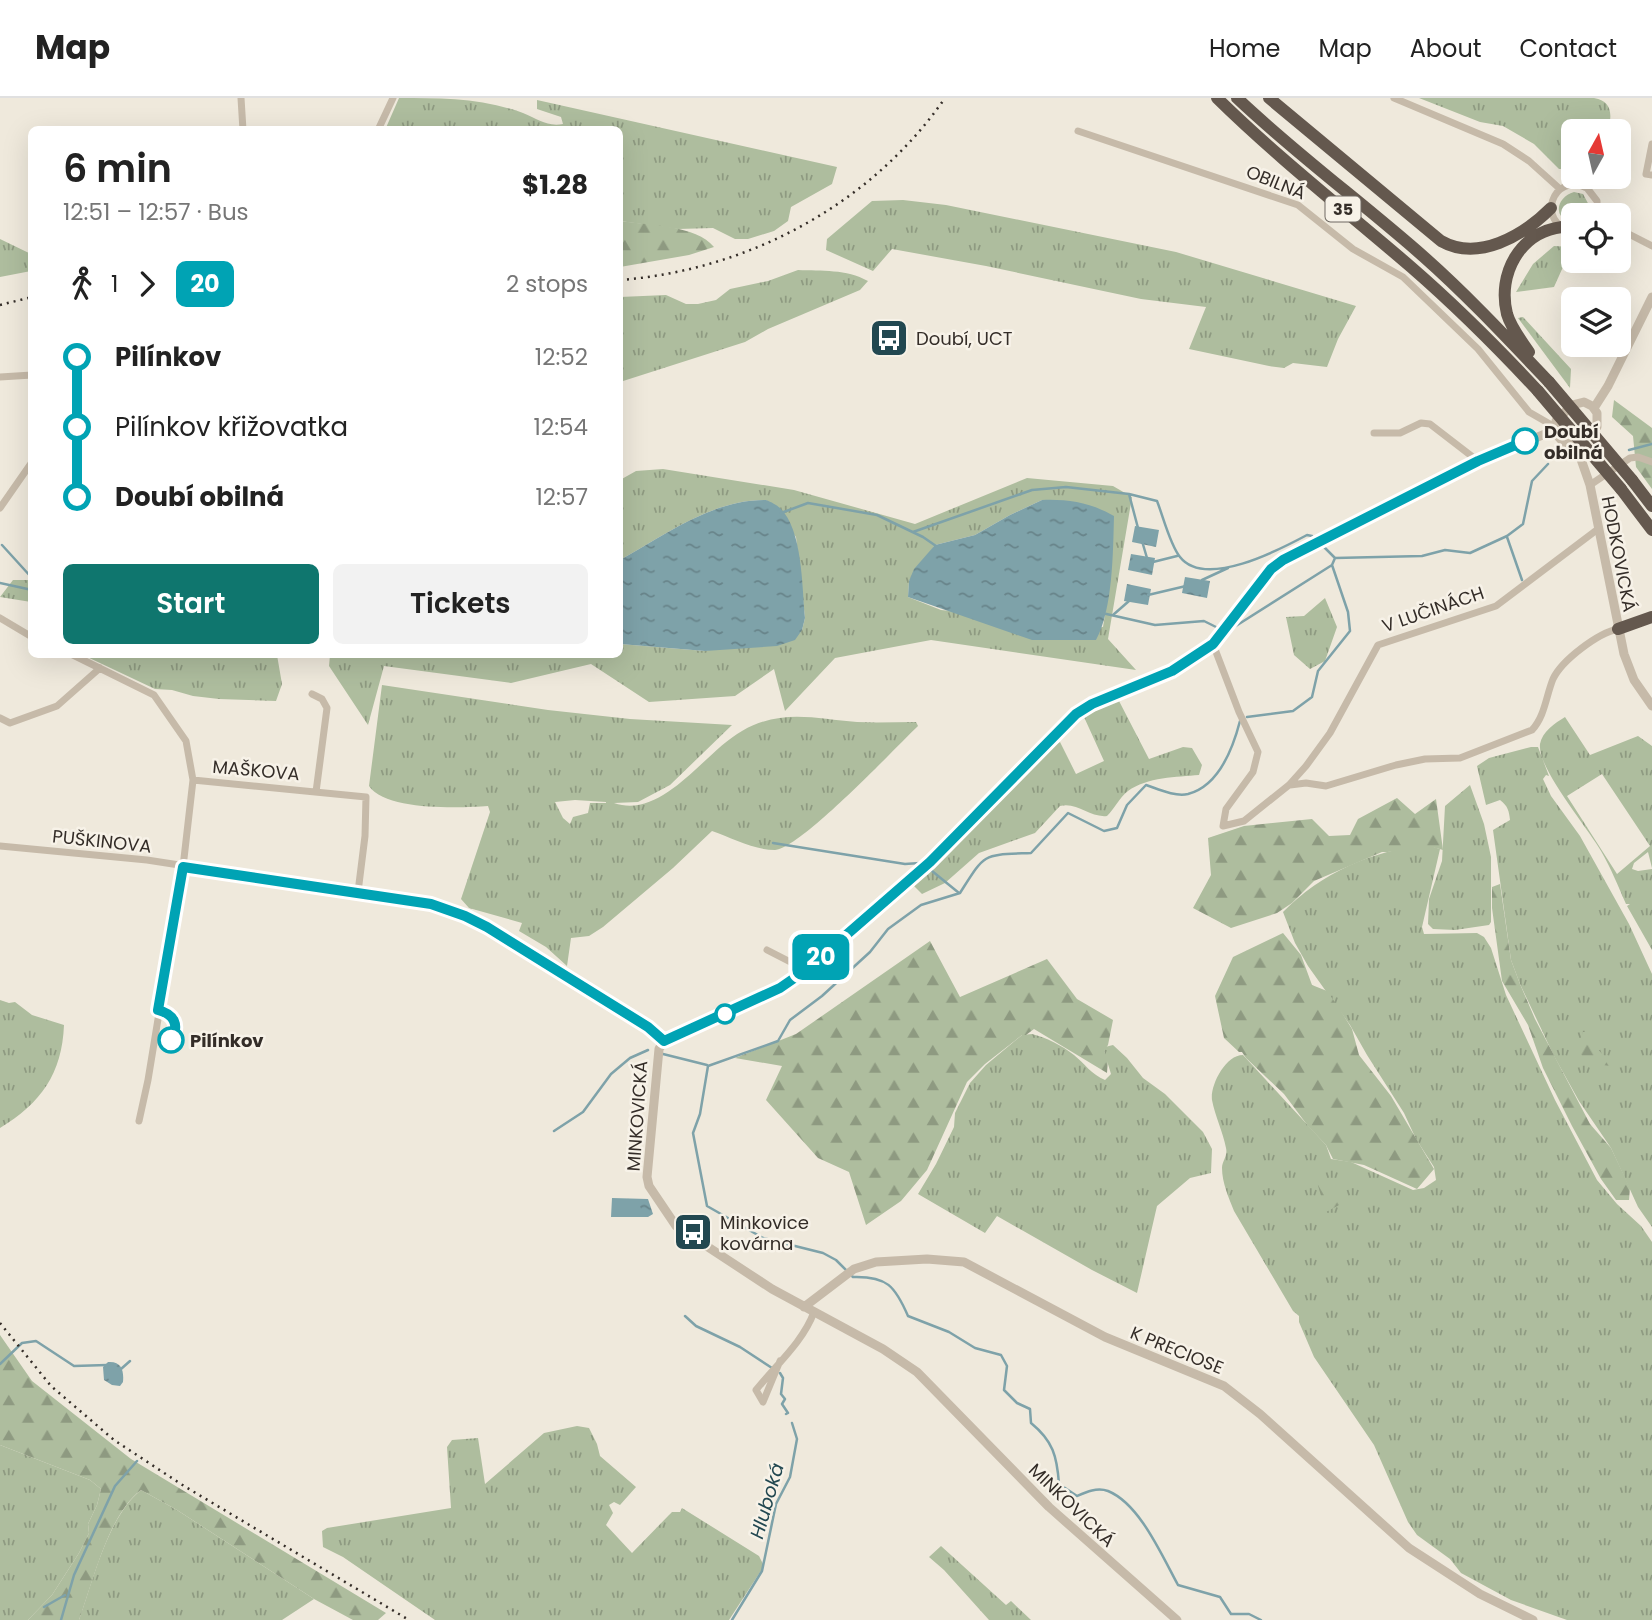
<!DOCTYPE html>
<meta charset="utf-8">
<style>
:root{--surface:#fff;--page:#f2f2f2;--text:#222;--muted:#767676;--line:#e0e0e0;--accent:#0f766e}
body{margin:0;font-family:Poppins,sans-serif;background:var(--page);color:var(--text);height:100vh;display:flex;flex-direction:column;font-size:26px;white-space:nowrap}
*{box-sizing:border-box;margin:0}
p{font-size:23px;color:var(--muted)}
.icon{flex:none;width:38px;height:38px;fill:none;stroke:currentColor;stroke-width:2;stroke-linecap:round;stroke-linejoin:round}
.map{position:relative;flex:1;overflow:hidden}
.details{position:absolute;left:28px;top:28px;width:595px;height:532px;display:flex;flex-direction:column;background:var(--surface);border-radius:10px;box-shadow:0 7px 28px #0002}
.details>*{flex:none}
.badge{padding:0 14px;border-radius:10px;font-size:24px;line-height:46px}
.needle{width:46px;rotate:8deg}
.controls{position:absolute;left:1561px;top:21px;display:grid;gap:14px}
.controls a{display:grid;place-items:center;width:70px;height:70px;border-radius:10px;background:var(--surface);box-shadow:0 7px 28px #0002;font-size:35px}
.map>.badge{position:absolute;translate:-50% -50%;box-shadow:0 0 0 4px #fff}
.legs{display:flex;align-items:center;gap:10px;height:77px;padding:0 35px;font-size:23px}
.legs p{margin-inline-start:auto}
.overview{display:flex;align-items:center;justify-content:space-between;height:119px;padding:0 35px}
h1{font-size:38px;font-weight:600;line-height:52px}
.button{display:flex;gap:14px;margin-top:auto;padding:14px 35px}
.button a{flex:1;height:80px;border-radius:10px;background:var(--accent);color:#fff;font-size:28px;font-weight:600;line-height:80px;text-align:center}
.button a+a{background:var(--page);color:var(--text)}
ul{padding:0 35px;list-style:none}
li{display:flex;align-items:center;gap:24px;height:70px;font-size:26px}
li i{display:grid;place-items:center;width:10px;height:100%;margin:0 9px;background:currentColor}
li i::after{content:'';width:18px;height:18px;margin:-9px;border:5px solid;border-radius:50%;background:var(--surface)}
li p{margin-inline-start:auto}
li:first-child i{background:linear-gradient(#0000 50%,currentColor 0)}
li:last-child i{background:linear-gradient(currentColor 50%,#0000 0)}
header{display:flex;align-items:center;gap:42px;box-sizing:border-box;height:98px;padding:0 35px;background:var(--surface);border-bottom:2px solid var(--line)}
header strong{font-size:33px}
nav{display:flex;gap:38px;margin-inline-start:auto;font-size:24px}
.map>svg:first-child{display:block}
.grass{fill:url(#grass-tufts);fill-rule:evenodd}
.forest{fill:url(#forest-firs)}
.water{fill:url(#water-ripples)}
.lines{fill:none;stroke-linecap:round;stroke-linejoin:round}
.stream{stroke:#7ea2a9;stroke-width:2.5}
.minor{stroke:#c6baa9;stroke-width:7}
.tertiary{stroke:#c6baa9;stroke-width:9}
.trunk{stroke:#64584e;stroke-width:12}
.rail{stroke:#342d28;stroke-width:2.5;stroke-dasharray:2 5;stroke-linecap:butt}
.trunk-bridge{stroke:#64584e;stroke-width:12}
.line-1-casing{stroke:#fff;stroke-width:16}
.line-1{stroke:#00a3b4;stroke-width:10}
.stop-1-dot{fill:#fff;stroke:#00a3b4;stroke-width:3.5}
.labels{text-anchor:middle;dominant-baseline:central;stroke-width:5;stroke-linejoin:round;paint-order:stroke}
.shield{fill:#f7f2e8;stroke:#6e6862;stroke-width:2}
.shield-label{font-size:16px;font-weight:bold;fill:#342d28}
.street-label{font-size:18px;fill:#342d28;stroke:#f7f2e8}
.poi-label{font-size:18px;fill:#342d28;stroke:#f7f2e8;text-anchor:start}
.stop-label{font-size:18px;font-weight:bold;fill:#342d28;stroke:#f7f2e8;text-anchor:start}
.water-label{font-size:19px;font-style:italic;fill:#224851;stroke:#f7f2e8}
</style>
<header>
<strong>Map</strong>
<nav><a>Home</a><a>Map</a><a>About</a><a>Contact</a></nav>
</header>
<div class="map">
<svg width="1652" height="1522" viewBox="0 0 1652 1522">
<defs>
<pattern id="grass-tufts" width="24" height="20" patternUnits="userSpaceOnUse" patternTransform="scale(1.75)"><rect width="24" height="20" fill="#aebd9e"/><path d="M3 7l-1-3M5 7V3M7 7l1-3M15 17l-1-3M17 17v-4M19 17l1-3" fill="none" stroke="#8e9a81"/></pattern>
<pattern id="forest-firs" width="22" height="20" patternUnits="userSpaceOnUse" patternTransform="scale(1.75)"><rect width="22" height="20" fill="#aebd9e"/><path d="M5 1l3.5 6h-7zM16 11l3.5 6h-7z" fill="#8e9a81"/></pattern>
<pattern id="water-ripples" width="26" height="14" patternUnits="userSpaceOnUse" patternTransform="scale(1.75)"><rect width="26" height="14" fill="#7ea2a9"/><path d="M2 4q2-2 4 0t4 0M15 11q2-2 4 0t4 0" fill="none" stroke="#68848a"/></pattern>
</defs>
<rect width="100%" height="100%" fill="#efe9dc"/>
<path class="grass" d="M399,0C441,0 483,0 523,15C538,21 547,29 563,26L561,19L537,11V2L837,69L832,86L791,109L788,123L774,133L748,141H735L713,130L678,131L620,123V32H385Z
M1419,0H1594C1613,3 1612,18 1608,33H1573V61L1568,71H1559L1534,46L1503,28L1480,24Z
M1574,94L1583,96L1590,109L1588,117H1573V124C1552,121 1556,99 1574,94Z
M903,102L946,107L1176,154L1356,208L1338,241L1327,269L1293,265L1284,270L1269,268L1189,251L1206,209L1141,201L986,168L892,151L873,173L826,152L827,141L872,103Z
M0,141L31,156V173L0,179Z
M1554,148L1572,149L1554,189L1516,194L1533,166Z
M798,172C822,173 846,171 868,183L860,192L768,231L745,244L620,284V199L666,197L686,206H698L716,202L730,191L768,183Z
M1523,219L1571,271L1570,290L1518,220Z
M663,371L794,392L915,426L1027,380L1113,388L1132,399L1108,541L1136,572L931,542L835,560L785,613L774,571L735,598L649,604L591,566L511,585L384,568L368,627L329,568L330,557L620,556V546L705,553L802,532L805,520L796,439L766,402C713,401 665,437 620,462V382L636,373ZM1042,402L1110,485L1103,529L941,512L908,499L909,483L935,447L975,437L1010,417Z
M13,482H31V504L0,499Z
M1325,500L1337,529L1325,563L1310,571L1294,557L1286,519L1304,518Z
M83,557H277L282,586L276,603L219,601L193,598L172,592L155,591Z
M382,587L548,612L630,621L732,627L670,687L638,704L614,705C663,722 704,654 742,633C782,610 816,621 857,624C877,625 896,624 916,624L918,628C894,651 800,751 775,752C754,752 732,740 712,733L673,770L603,829L589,838L571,840L567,868L546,849L519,833L522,825L469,810L461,801L490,714L488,708C460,710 386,713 369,688ZM575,702L606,704V705H590L588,715L573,719L570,726L563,720L555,704Z
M1118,601L1149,661L1183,649L1192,650L1202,667L1199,677C1177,679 1147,679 1128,693C1119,700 1115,710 1107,718C1090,720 1078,704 1060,708L1035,735L979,755L945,785L922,796L914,788L1049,650L1060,644L1076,676L1104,663L1084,619Z
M1565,619L1590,657L1638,638L1652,648V770L1648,754L1634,765L1632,771L1638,773L1652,771V852L1627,808L1630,806H1626C1618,788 1611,770 1601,753C1588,730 1537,670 1540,646C1542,634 1555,625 1565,619ZM1602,676L1650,748L1617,776L1567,698Z
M1531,649H1538L1549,678L1546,677L1543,681L1551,698L1580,738L1629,826L1652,876V1129L1638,1109L1611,1050L1579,1003L1554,958L1520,886L1511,862L1493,732L1510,722C1509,713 1508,708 1500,702L1486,707L1477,668L1489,660Z
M1470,687L1484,726L1491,759V824L1489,827L1455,832L1433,831L1428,826L1429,801L1442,763L1445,708Z
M1427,747L1440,751L1422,829L1424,836L1477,835L1484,839L1491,850L1506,897L1555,1002L1597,1082L1617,1106L1641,1128L1652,1144V1522H1567L1511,1502L1461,1475L1450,1461L1417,1437L1408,1424L1374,1347L1314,1259L1299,1224V1218L1293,1213L1234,1113C1229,1100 1222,1085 1222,1070C1222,1063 1228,1058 1226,1050C1223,1034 1215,1018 1212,1002C1210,988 1225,957 1243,957L1326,1047L1331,1061L1351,1064L1413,1092L1424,1090L1436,1082L1434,1069L1416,1041L1404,1015L1367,957L1350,927L1308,868L1295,845L1283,814C1321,775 1373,752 1427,747Z
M0,902L9,905L15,904L32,917L64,927C62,976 41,1005 0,1030Z
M1032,936C1045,939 1063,948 1074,957C1084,965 1092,977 1105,982L1111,976L1104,953L1105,949L1113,947L1127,960L1143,980L1165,996L1203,1034L1212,1051L1211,1075L1190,1080L1157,1108L1137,1195L1092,1172L997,1118L985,1135L918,1096L936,1066L954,1029L955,1015L970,985L986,967L1022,937Z
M577,1328L589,1330L597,1346L600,1358L636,1389L620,1407L614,1404L609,1407L613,1415L606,1427L632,1455L669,1417L672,1414H680L682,1410L759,1458L764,1468L729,1522H435L343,1459L323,1449L322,1433L327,1430L451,1410L447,1349L452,1342L478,1340L485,1386L544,1335Z
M0,1347L90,1382L101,1391L97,1407L88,1426L89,1435L79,1455L52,1497L28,1522H0Z
M141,1392L177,1412L314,1501L282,1522H79C93,1483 108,1418 141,1392Z
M941,1448L1006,1507L1011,1503L1031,1522H989L944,1472L929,1459Z"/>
<path class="forest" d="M620,123C646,127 697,127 714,149L689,157L620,169Z
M1614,302L1652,330V391L1636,369L1633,338L1612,319Z
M1397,700L1415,716L1436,701L1443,752C1424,744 1402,754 1382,754L1314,783L1292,805L1277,815L1231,830L1193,810L1211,777L1208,740L1244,728L1312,721L1329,738L1350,737L1358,721Z
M1500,786L1511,862L1520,886L1535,921L1590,1026L1611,1050L1630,1090L1629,1102H1616L1601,1081L1572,1028L1543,970L1528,927L1502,883L1492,810V789Z
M1283,835L1301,857L1312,887L1327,893L1339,910L1352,931L1359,957L1391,998L1434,1071L1417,1091L1364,1067L1333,1061L1326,1047L1308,1028L1284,996L1246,960L1242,954H1239L1224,940L1215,898L1233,859Z
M930,843L960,899L1047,861L1077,901L1113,922L1108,947L1104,953L1108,961L1107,975L1034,931L1026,937H1022L985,966L967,984L927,1072L901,1103L866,1127L849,1074L818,1060L766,1002L782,968L735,960L796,936Z
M1583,934H1592L1597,939L1594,947L1605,959L1611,961V968L1585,965L1578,949Z
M1331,1080L1341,1106L1326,1114L1316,1081Z
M0,1237L32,1283L131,1361L386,1515L378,1522H353L314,1501L177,1412L141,1392C108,1417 93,1484 79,1522H28L52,1497L79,1455L89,1435L88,1426L97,1407L101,1391L90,1382L0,1347Z"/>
<path class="water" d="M766,402C771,404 777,407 780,410C803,432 802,490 805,520L802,532L795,542L777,548L705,553L620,546V462C665,437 713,401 766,402Z
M1042,402C1069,401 1091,405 1114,418C1113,454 1113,511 1096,542H1032L908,499L909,483L914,471L935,447L975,437L1010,417Z
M1135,428L1159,432L1156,449L1132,444Z
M1131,456L1155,460L1152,477L1128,472Z
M1185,479L1210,483L1207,500L1182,495Z
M1127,486L1151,491L1148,507L1124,503Z
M612,1100L648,1101L653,1116L648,1119H611Z
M108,1264C122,1263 124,1273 123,1284L120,1288L112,1287L104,1282L103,1269Z"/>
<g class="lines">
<path class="stream" d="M1629,352L1652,346
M1129,396L1138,430
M781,415L808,405L877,417L923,439L936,448
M913,434L1032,392L1066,389L1129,396L1157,403C1163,418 1170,447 1180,459C1205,491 1279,452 1307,437L1312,438
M1507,439L1522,482
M1142,443L1147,460
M1321,446L1335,460
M2,447L32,480
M1153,464L1177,458
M1202,482L1228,470
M0,485L32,492
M1148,497L1186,488
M1102,515L1155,527L1204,523L1218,530
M1113,517L1129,503
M1231,531L1332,467
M1247,619L1293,613L1312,599L1318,573L1350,533L1348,514L1332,467L1335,460L1422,458L1445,452L1470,455L1507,438L1523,426L1532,383L1548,366
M1240,623C1233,650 1219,688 1188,696C1175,699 1158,691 1146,687L1127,707L1117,730L1104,733L1068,715L1031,755C982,757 986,754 960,795L921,807L888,831L870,854L822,898L790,922L778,943L708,968L700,1016L693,1035L707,1108L763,1140L823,1155L836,1162L853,1179C887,1178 895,1188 908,1218L949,1234L975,1250L1001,1257L1007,1268L1004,1292L1017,1305L1030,1311L1031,1325C1053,1343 1057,1358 1059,1386L1077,1398C1086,1394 1097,1389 1108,1393C1140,1406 1162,1458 1178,1487L1220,1499L1231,1516H1249L1261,1522
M773,745L905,766L920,765
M932,773L959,795
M663,956L707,967
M554,1033L583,1014L611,976L630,960L648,952
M685,1218L696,1228L740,1249L772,1270
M0,1266L22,1245L36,1243L74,1268L107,1267
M121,1271L130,1263
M780,1275L783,1280L781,1296L785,1301L782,1306L788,1315L786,1316
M44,1509L65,1497
M61,1522L74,1477L115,1388L137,1363
M732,1522L762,1473L776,1406L790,1379L797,1341L792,1325"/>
<path class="minor" d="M241,0L243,32
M1394,0L1503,46L1529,63L1560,91
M378,32L393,0
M1078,33L1298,107L1353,151L1403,179L1478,251L1529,314L1555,329
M1652,46L1646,76L1652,77
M1619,131L1652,148
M1573,133C1535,126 1552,73 1587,90L1597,103V117
M0,279L32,277
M1374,335H1400L1421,325L1430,326L1478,363
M1590,387L1630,360L1638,359L1652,364
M0,410L32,364
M0,520L32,539
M1213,546L1239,614L1258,654L1253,674L1226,711L1223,728L1244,723L1289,687L1306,668L1330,635L1378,547L1496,508L1598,431
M71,556L154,597L186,643L193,682L183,769L148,982L139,1023
M312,596L322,601L327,610L316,694
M0,620L10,625L57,608L100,570
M193,682L366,699L365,738L358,794
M1290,687L1306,685L1326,688L1396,667L1425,661L1460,660L1532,632C1545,618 1546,598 1553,581C1562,562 1598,535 1618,531
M0,748L147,762L431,806L465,818L487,829L648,929L664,943
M767,852L806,872
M780,1263L763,1304L756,1292C776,1267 803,1244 814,1214"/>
<path class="tertiary" d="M1584,304L1592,308L1597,315V329L1579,345H1564L1555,335L1556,323L1572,307Z
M1594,310L1608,288L1652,199
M1576,347L1590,387L1624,556L1634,582L1652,608
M804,1209L854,1171L876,1164L927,1161L964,1164L1105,1239L1224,1288L1260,1316L1409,1450L1480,1496L1533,1522
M1177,1522L1049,1409L917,1274L883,1251L772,1191L676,1128L649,1088L647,1079L659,951L664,943L780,890L806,872L930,764L1076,616L1092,606L1172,573L1213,546L1271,471L1283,462L1478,363L1555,332"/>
<path class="trunk" d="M1217,0C1278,60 1346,113 1411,169C1456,208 1498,250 1538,293
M1237,0C1297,57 1363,105 1424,159C1468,198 1508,241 1549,284
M1269,0L1441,143C1478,164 1523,138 1551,110
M1529,254C1521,242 1511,230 1507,216C1497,176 1520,134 1562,129
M1632,382L1652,408
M1621,391L1652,432
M1618,531L1652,519"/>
<path class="rail" d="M620,182C748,172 871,107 945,0
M0,207L32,199
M0,1225L51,1288L114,1342L184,1388L409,1522"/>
<path class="trunk-bridge" d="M1549,284L1632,382
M1538,293L1621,391"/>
</g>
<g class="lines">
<defs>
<path id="line-1" d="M171,942C180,927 174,916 158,912L183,769L431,806L465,818L487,829L648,929L664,943L780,890L806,872L930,764L1076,616L1092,606L1172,573L1213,546L1271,471L1283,462L1478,363L1525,343"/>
</defs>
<use href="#line-1" class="line-1-casing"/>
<use href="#line-1" class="line-1"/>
</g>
<defs>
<symbol id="bus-square" viewBox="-11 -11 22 22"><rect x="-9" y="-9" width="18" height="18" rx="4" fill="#224851" stroke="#f7f2e8"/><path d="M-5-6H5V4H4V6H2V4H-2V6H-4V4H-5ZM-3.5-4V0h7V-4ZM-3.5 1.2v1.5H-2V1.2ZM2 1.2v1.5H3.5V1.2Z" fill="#fff"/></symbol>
</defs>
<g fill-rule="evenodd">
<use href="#bus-square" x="867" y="218" width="44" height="44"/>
<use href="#bus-square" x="671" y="1112" width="44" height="44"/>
</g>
<g class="stop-1-dot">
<circle cx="1525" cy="343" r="12"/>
<circle cx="725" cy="916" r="9"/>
<circle cx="171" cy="942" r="12"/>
</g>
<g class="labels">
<rect class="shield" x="1325.5" y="98.5" width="35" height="25" rx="5"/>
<g class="shield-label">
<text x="1343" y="111">35</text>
</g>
<g class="street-label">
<text transform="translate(1276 84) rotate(22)">OBILNÁ</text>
<text transform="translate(1619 456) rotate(79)">HODKOVICKÁ</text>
<text transform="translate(1433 511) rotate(-19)">V LUČINÁCH</text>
<text transform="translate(256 672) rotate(5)">MAŠKOVA</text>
<text transform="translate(102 743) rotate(6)">PUŠKINOVA</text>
<text transform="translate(637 1018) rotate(-86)">MINKOVICKÁ</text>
<text transform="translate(1177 1252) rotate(22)">K PRECIOSE</text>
<text transform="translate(1072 1407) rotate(44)">MINKOVICKÁ</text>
</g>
<g class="poi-label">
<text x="916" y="240">Doubí, UCT</text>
<text x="720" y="1124">Minkovice<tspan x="720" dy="21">kovárna</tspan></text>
</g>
<g class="stop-label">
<text x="1544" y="333">Doubí<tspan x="1544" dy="21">obilná</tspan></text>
<text x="190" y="942">Pilínkov</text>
</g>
<g class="water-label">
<text transform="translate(767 1403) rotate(-74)">Hluboká</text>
</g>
</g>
</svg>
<div class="controls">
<a><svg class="needle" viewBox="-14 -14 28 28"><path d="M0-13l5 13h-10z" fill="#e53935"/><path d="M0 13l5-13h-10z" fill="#767676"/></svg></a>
<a><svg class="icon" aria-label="locate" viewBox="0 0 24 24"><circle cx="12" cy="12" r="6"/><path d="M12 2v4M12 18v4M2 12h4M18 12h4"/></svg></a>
<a><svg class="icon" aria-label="layers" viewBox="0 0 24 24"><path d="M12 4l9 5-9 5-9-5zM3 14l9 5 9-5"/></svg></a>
</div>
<b class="badge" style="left:821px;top:859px;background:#00a3b4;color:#fff">20</b>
<section class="details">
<div class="overview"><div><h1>6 min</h1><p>12:51 – 12:57 · Bus</p></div><b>$1.28</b></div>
<div class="legs"><svg class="icon" aria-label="walk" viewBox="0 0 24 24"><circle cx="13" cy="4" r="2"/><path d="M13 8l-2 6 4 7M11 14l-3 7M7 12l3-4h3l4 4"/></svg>1<svg class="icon" aria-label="forward" viewBox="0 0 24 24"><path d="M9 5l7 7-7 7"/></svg><b class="badge" style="background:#00a3b4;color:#fff">20</b><p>2 stops</p></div>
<ul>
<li><i style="color:#00a3b4"></i><b>Pilínkov</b><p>12:52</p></li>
<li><i style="color:#00a3b4"></i><span>Pilínkov křižovatka</span><p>12:54</p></li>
<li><i style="color:#00a3b4"></i><b>Doubí obilná</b><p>12:57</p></li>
</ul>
<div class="button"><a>Start</a><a>Tickets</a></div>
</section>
</div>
